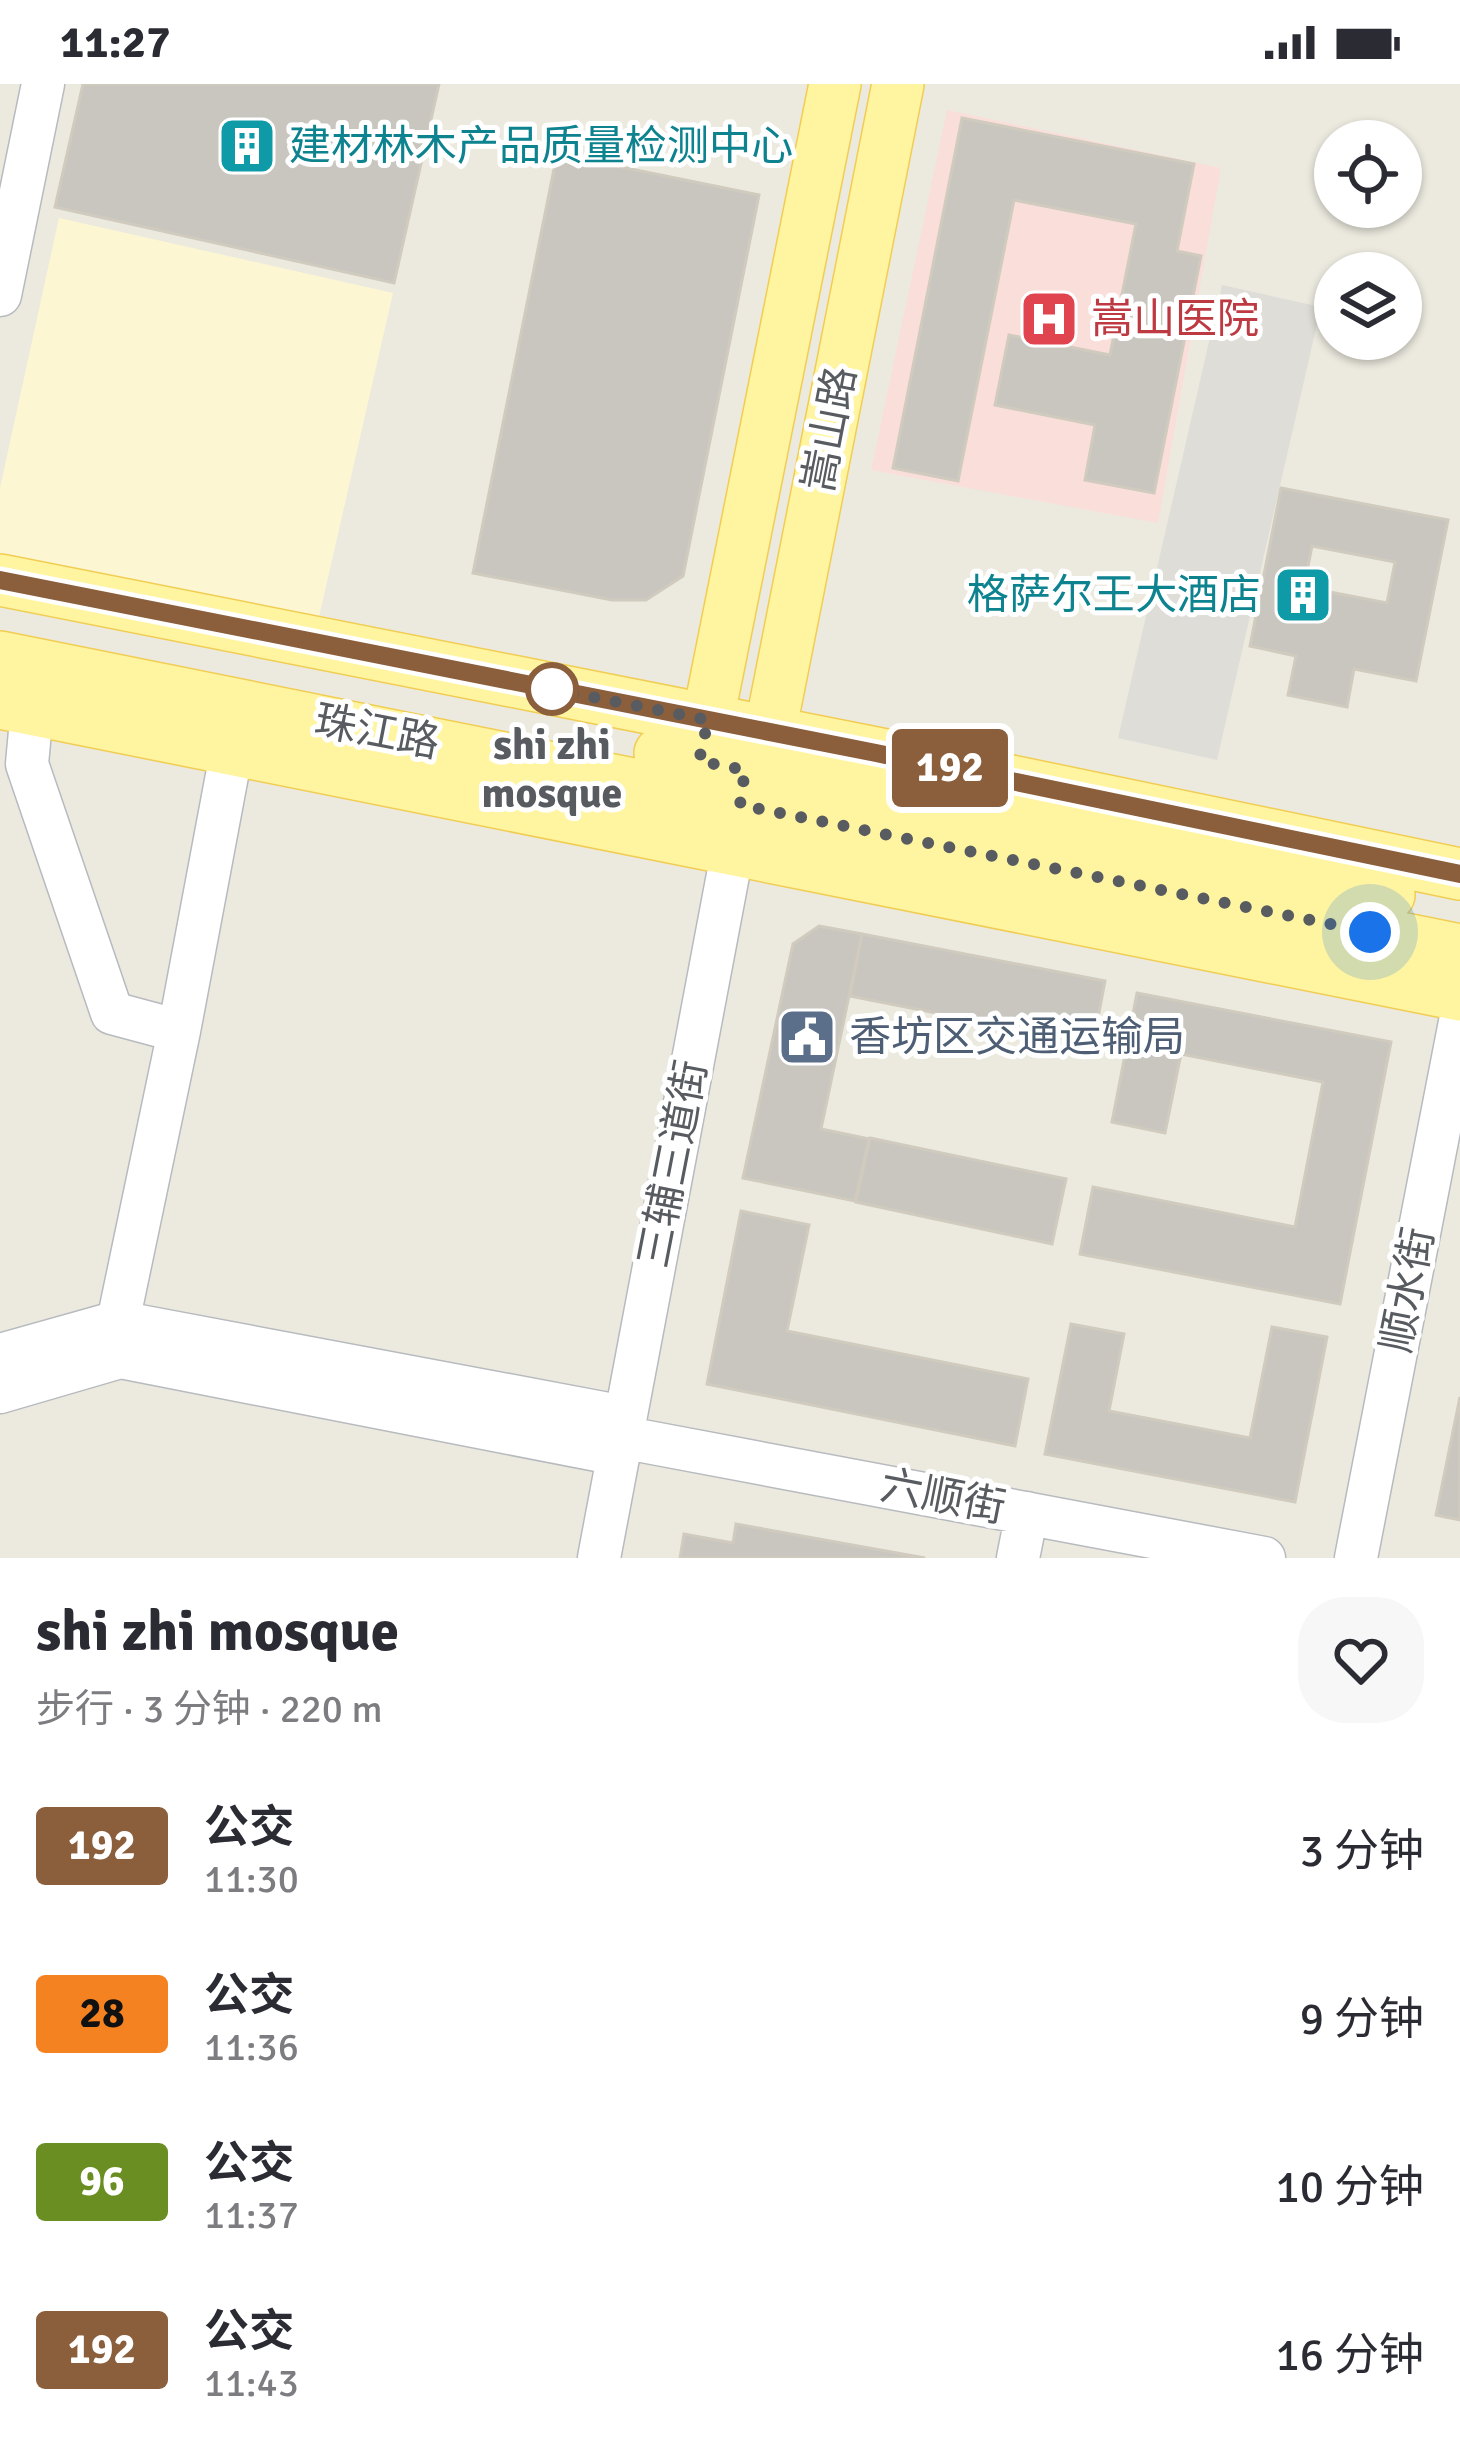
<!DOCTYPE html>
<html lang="zh">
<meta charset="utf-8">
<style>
:root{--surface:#fff;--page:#f7f7f7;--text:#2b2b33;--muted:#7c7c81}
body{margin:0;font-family:Signika,"Noto Sans SC",sans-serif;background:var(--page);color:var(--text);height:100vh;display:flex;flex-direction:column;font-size:45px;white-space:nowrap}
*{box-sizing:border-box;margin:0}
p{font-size:39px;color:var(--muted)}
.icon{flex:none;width:66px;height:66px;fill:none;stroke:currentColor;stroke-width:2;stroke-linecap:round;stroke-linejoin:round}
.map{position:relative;height:1474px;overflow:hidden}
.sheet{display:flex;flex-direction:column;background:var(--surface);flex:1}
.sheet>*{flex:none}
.badge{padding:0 24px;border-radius:9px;font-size:42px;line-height:78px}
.tools{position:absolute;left:1314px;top:36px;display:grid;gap:24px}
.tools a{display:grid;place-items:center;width:108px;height:108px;border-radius:50%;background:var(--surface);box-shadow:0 3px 9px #0004;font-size:60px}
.you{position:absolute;width:60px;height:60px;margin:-30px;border:9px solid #fff;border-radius:50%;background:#1a73e8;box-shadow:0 0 0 18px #1a73e833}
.map>.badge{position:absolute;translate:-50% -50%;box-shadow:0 0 0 6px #fff}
.round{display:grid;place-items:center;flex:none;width:126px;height:126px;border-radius:48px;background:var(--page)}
.headline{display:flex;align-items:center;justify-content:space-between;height:204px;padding:0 36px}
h1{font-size:57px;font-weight:700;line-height:90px}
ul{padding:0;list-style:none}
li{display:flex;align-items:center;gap:36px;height:168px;padding:0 36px}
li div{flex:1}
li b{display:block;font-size:45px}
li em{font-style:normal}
li .badge{min-width:132px;font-weight:700;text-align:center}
.status{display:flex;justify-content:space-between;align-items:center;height:84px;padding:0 60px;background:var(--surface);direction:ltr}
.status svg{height:33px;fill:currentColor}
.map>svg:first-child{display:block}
.commercial{fill:#fdf6d2}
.industrial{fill:#dfddd7}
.medical{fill:#fadeda}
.building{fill:#c8c6bf;stroke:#d0cbbe;stroke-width:3;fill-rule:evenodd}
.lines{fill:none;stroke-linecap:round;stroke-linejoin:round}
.minor-casing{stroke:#b7babf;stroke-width:45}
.major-casing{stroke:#f1cd53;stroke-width:54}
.minor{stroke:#fff;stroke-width:42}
.major{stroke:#fff5a1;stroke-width:51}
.line-casing{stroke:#fff;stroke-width:27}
.line{stroke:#8b5e3c;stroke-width:18}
.walk{stroke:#585c61;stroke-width:12;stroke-dasharray:0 21.6}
.stop-dot{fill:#fff;stroke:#8b5e3c;stroke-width:6}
.labels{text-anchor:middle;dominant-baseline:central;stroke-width:10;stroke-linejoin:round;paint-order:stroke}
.culture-label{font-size:42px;fill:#0d838f;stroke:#fff;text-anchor:start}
.health-label{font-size:42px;fill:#be3a42;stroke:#fff;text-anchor:start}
.street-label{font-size:42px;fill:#585c61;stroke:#fff}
.stop-label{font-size:42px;font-weight:bold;fill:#585c61;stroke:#fff}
.service-label{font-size:42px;fill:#4e5e75;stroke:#fff;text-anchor:start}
</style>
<div class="status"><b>11:27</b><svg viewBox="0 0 49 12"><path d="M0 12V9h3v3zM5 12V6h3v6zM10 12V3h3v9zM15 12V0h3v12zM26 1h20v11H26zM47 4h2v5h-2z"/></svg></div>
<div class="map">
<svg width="1460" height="1474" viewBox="0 0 1460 1474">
<rect width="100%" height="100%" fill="#eceadf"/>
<path class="commercial" d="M59,134L393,209L316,546L0,472V404Z"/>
<path class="industrial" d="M1222,201L1321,223L1217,676L1118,654Z"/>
<path class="medical" d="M947,26L1221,84L1158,439L871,386Z"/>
<path class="building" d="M83,0H439L394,199L55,123Z
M962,34L1194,80L1177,167L1201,172L1154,409L1085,396L1095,341L995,321L1009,251L1110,271L1136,140L1014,116L958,397L893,384Z
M557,70L759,111L683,492L646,516H612L473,489Z
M1281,404L1448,436L1416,597L1354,585L1347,623L1288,611L1296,572L1250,562ZM1312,462L1395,478L1387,519L1304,503Z
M819,842L862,850L821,1045L869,1055L855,1117L743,1094L793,860Z
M862,850L1105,897L1093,960L850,912Z
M1137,909L1391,958L1340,1220L1080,1170L1093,1103L1295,1143L1323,998L1181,970L1165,1049L1112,1038Z
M870,1054L1066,1095L1052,1160L856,1118Z
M741,1127L809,1141L787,1247L1028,1295L1015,1362L707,1300Z
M1071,1240L1124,1250L1109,1327L1250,1354L1272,1243L1327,1253L1295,1418L1045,1370Z
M1460,1313V1436L1436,1431Z
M736,1440L925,1474H680L684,1450L733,1459Z"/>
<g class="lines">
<defs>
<path id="minor" d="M0,211L43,0
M35,593L27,680L112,929L179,947
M118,1238L179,947L238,633
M0,1271L118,1238L624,1333
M0,1308L120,1273L617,1370
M621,1353L1264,1474
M599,1474L738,738
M1018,1474L1027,1429
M1356,1474L1460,938"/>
<path id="major" d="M0,496L876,669L1460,790
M0,573L1460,866
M0,619L1460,911
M660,669L1389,811
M701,670L835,0
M763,683L898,0"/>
</defs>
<use href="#minor" class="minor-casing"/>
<use href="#major" class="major-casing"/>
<use href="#minor" class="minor"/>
<use href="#major" class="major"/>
</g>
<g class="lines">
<defs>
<path id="line" d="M0,496L876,669L1460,790"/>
</defs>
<use href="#line" class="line-casing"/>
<use href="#line" class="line"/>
<path class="walk" d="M552,605L708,636L699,677L745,686L740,721L1370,848"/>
</g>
<defs>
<symbol id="building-square" viewBox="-11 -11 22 22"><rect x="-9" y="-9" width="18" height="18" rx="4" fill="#0f9aa8" stroke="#fff"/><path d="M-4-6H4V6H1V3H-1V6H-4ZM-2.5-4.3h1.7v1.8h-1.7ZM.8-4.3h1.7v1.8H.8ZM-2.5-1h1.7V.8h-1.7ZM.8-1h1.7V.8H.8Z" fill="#fff"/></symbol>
<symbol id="hospital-square" viewBox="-11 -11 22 22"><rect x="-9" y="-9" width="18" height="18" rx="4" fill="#e0444e" stroke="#fff"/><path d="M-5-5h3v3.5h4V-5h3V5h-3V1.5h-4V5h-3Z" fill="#fff"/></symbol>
<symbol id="civic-square" viewBox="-11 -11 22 22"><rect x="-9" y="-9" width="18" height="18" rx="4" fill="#5c6f8a" stroke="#fff"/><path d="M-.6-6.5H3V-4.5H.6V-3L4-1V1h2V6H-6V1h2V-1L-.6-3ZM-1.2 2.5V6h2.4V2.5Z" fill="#fff"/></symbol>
</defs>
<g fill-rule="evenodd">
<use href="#building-square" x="214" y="29" width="66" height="66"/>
<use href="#hospital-square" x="1016" y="202" width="66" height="66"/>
<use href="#building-square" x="1270" y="478" width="66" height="66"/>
<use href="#civic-square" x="774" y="920" width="66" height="66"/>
</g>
<circle class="stop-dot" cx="552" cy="605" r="24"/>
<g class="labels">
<g class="culture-label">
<text x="289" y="62">建材林木产品质量检测中心</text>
<text x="1261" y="511" text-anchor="end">格萨尔王大酒店</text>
</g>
<g class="health-label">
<text x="1091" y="235">嵩山医院</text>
</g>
<g class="street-label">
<text transform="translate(830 345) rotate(-79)">嵩山路</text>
<text transform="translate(377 648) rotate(11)">珠江路</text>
<text transform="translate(673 1080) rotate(-79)">三辅三道街</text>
<text transform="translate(1408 1206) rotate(-79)">顺水街</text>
<text transform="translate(943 1413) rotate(11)">六顺街</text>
</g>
<g class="stop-label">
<text x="552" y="661">shi zhi<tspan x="552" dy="48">mosque</tspan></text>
</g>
<g class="service-label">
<text x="849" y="953">香坊区交通运输局</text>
</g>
</g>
</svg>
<div class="tools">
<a><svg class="icon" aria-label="locate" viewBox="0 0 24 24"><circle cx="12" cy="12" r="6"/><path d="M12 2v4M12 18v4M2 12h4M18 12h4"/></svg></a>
<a><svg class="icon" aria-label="layers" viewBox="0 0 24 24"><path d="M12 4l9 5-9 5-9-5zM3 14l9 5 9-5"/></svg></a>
</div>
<div class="you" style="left:1370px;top:848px"></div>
<b class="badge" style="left:950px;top:684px;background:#8b5e3c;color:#fff">192</b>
</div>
<section class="sheet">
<div class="headline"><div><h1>shi zhi mosque</h1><p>步行 · 3 分钟 · 220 m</p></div><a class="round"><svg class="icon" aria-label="heart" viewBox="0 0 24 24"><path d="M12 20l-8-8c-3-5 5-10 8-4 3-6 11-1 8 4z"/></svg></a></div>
<ul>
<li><span class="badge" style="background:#8b5e3c;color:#fff">192</span><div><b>公交</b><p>11:30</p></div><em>3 分钟</em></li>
<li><span class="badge" style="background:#f58220;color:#111">28</span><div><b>公交</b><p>11:36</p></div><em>9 分钟</em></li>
<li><span class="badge" style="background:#6b8e23;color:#fff">96</span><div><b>公交</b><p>11:37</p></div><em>10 分钟</em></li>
<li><span class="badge" style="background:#8b5e3c;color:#fff">192</span><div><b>公交</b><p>11:43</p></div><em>16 分钟</em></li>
</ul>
</section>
